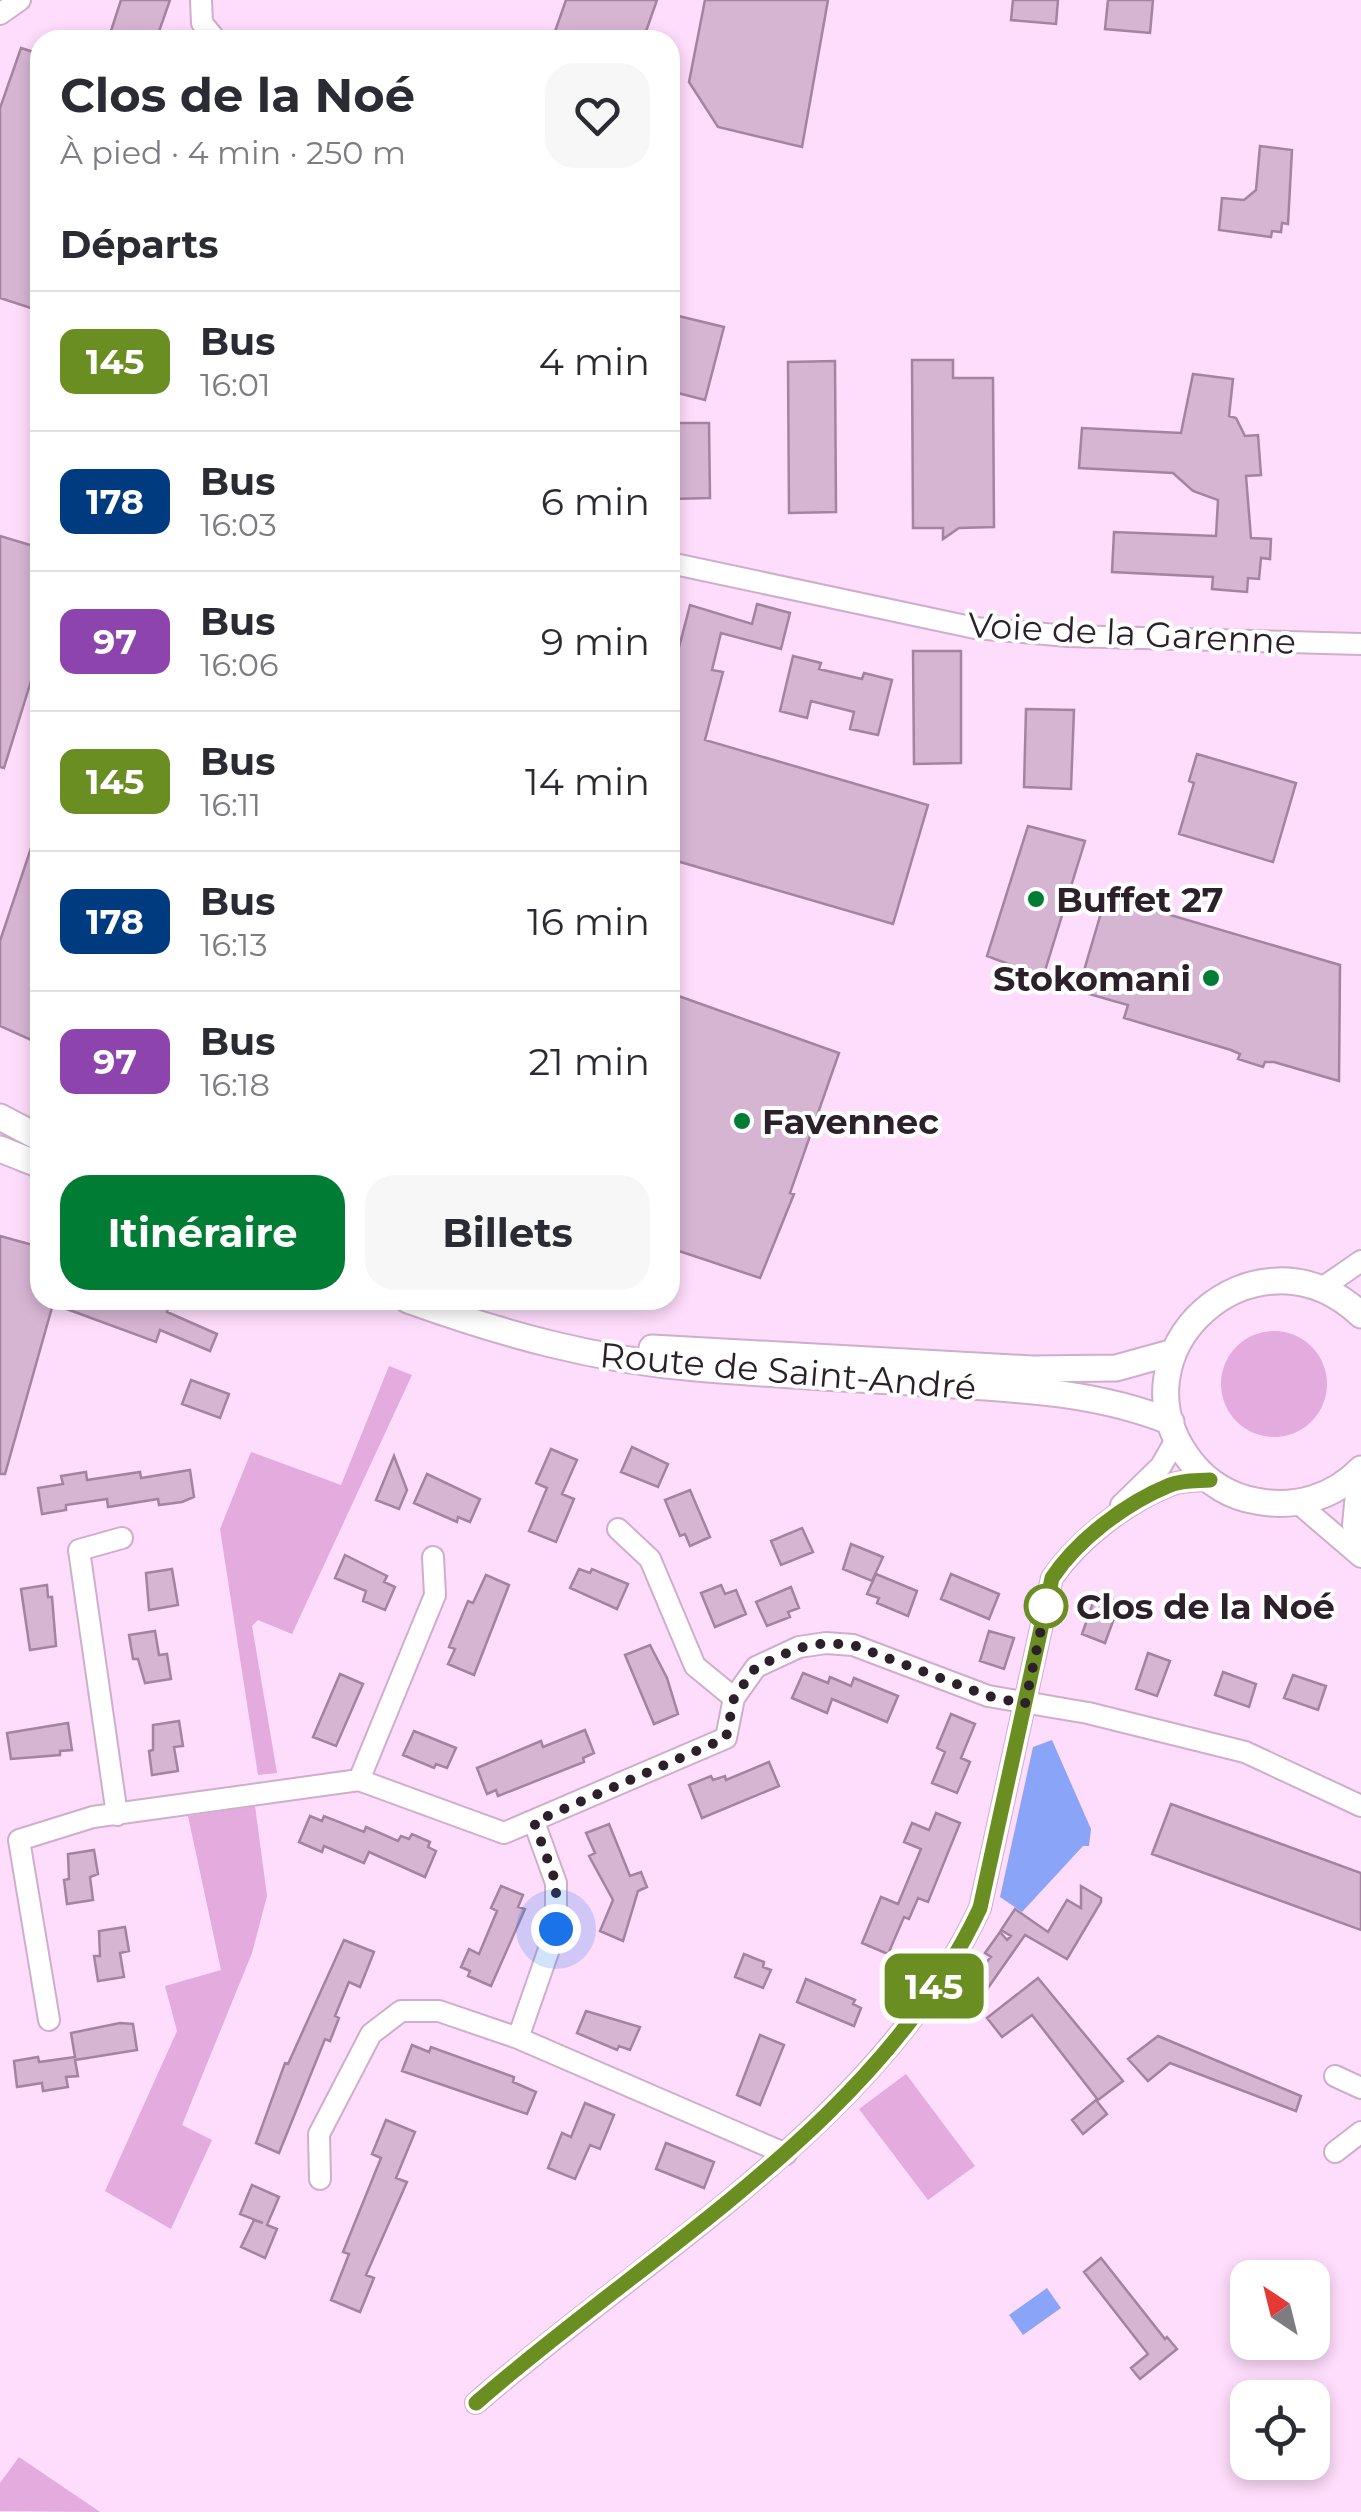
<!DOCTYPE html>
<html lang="fr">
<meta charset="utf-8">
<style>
:root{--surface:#fff;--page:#f7f7f7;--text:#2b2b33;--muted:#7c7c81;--line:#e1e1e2;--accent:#007c34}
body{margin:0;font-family:Montserrat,sans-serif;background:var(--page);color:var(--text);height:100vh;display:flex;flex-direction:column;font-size:38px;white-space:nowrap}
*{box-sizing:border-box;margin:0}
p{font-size:32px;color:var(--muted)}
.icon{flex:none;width:55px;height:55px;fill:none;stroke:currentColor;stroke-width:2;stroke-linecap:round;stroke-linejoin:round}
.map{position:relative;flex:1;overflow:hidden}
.sheet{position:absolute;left:30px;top:30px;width:650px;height:1280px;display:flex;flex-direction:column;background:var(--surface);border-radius:30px;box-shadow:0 5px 15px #0003}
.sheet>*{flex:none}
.badge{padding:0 20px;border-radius:15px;font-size:35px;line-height:65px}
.needle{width:65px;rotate:325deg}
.fabs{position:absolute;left:1230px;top:2260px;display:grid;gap:20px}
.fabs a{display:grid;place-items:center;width:100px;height:100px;border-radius:20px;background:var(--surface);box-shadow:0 5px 15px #0003;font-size:50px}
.you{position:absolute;width:50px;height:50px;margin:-25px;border:8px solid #fff;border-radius:50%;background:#1a73e8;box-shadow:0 0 0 15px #1a73e833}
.map>.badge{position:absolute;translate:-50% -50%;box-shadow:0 0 0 5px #fff}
h2{padding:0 30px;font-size:38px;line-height:90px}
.round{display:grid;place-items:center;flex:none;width:105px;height:105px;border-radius:30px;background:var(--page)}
.head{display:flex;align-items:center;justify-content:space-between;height:170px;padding:0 30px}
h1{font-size:48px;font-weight:700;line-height:75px}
.primary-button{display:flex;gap:20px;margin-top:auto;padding:20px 30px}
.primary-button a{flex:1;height:115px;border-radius:30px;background:var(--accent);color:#fff;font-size:40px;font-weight:700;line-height:115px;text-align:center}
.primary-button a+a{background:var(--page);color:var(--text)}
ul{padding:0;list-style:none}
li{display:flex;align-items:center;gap:30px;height:140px;padding:0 30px;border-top:2px solid var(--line)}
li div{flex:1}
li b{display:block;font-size:38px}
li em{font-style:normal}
li .badge{min-width:110px;font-weight:700;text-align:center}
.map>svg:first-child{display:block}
.green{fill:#e3abde}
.water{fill:#8aa5f8}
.building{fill:#d6b5d3;stroke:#a384a0;stroke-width:2.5}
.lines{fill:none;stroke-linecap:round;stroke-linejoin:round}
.minor-casing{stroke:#cfaecc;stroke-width:24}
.major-casing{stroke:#cfaecc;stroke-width:29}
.minor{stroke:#fff;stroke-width:20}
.major{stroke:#fff;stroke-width:25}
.line-casing{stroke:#fff;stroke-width:22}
.line{stroke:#6b8e23;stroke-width:15}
.walk{stroke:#2c202b;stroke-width:10;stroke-dasharray:0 18}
.poi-dot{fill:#007c34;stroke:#fff;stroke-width:4}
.stop-dot{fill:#fff;stroke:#6b8e23;stroke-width:5}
.labels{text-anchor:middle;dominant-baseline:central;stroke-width:8;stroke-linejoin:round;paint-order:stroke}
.street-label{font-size:35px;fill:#2c202b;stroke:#fff}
.poi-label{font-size:35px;font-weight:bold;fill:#2c202b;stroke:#fff;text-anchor:start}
.stop-label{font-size:35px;font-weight:bold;fill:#2c202b;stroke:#fff;text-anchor:start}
</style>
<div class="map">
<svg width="1361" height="2512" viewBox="0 0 1361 2512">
<rect width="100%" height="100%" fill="#fedcfb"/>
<path class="green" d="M1221 1384a53 53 0 1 1 106 0a53 53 0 1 1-106 0Z
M389,1366L412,1375L292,1634L258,1620L252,1626L277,1773L258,1775L220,1529L251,1452L341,1485Z
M255,1806L267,1896L252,1953L182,2125L212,2140L171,2229L105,2191L177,2031L165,1986L221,1970L188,1816Z
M906,2074L975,2166L928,2200L859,2109Z
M19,2457L100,2512L0,2511V2483Z"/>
<path class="water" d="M1052,1740L1091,1829L1089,1846H1083L1022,1912L1000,1897L1033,1747Z
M1047,2288L1061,2308L1023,2335L1009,2315Z"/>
<path class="building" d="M121,0H170L156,40H108Z
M566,0H657L643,40H552Z
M705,0H828L802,147L718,127L689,82Z
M1013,0H1058L1056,24L1011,20Z
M1108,0H1153L1150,33L1105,29Z
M21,48L40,54V311L0,298V108Z
M1260,146L1292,150L1288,224L1282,223L1281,232L1272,231L1271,237L1219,230L1222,198L1244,200L1256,190Z
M670,314L724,327L705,400L670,391Z
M912,360H953V378H993L994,527L959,528L943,539V528H913Z
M835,361L836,512L789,513L788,362Z
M1193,374L1233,379L1229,416L1236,418L1245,436L1258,435L1261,475L1246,476L1251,538L1271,539L1270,559L1261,558L1259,579L1248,578L1247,592L1212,589L1213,577L1112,572L1114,532L1216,536L1218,500L1193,491L1173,473L1079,468L1082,428L1181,433Z
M670,423H709L710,498L670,499Z
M0,536L40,548V652L4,768L0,767Z
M757,604L790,613L781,649L721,633L712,670L723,672L705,740L928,805L893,924L670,859V657L676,659L690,605L752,624Z
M913,651H961V763L914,764Z
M793,656L821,663L819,669L862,679L864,673L892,680L878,735L850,729L854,712L811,701L807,718L780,711Z
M1026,709L1074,710L1071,789L1024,787Z
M1197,754L1296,783L1273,862L1179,834L1194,783L1189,781Z
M1028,826L1085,841L1043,977L987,956Z
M37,830L40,831V1044L0,1026V941Z
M1106,896L1340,965L1339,1081L1274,1062H1265L1263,1067L1238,1059L1240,1054L1231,1050L1124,1018L1128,1005L1078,991Z
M670,993L839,1053L790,1193L794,1194L760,1278L670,1248Z
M0,1236L40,1247V1300H171L167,1312L217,1334L210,1351L160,1330L156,1342L53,1304L5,1474H0Z
M191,1380L229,1394L220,1418L182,1404Z
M632,1447L668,1464L658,1487L621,1472Z
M551,1449L577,1460L562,1494L574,1499L556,1542L529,1531L547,1488L536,1483Z
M394,1456L407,1490L399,1509L376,1500Z
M190,1470L194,1497L182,1502L159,1505L158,1499L108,1507L107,1499L66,1505V1510L42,1514L38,1488L63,1484L61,1476L86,1472L87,1480L140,1472L141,1478Z
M427,1474L480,1499L470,1522L458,1517L457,1522L414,1503Z
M690,1490L710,1537L690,1546L685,1534L680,1536L665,1500Z
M802,1528L813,1552L781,1565L771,1541Z
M851,1544L883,1557L872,1581L843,1569Z
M345,1555L387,1576L384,1582L395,1587L385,1610L363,1601L366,1591L335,1578Z
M172,1569L178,1605L149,1610L146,1573Z
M579,1569L590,1573L592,1569L628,1584L617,1609L570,1588Z
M876,1574L917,1591L908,1616L877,1603L879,1598L867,1594Z
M951,1574L999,1594L989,1619L941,1599Z
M486,1575L509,1585L474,1675L448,1664L455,1649L449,1647L468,1601L473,1603Z
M47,1585L48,1597H52L56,1646L30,1650L21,1589Z
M721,1585L725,1594L736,1590L746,1614L715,1627L701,1593Z
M791,1587L799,1608L788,1612L790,1617L767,1626L756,1602Z
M1096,1594L1120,1602L1105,1643L1082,1634Z
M155,1631L159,1655L167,1654L171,1679L145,1683L138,1659H133L129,1635Z
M989,1631L1014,1638L1004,1669L980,1661Z
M650,1645L667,1678L678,1714L654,1724L625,1655Z
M1148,1653L1170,1661L1157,1696L1136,1689Z
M1223,1672L1256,1684L1249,1707L1215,1695Z
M803,1673L828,1683L830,1677L851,1686L854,1678L898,1696L887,1722L832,1699L827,1713L792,1698Z
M340,1674L363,1684L336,1746L313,1737Z
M1293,1675L1326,1686L1318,1710L1284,1698Z
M951,1714L975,1724L961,1758L970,1762L957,1793L932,1783L945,1752L937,1748Z
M179,1721L183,1746L174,1747L178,1771L152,1775L149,1751L153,1750V1725Z
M68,1723L72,1750L60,1751V1755L11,1759L7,1733Z
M585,1730L594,1753L583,1758L584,1762L498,1796L496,1790L487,1794L477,1768L541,1741L543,1747Z
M414,1731L456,1748L447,1768L436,1764L434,1768L403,1755Z
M769,1762L779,1786L702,1818L689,1785L711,1776L713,1780L725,1776L726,1780Z
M1171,1804L1361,1873V1930L1152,1854Z
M936,1813L960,1823L928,1902L918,1898L909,1919L904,1917L888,1954L862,1943L881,1897L898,1904L921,1849L904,1842L912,1823L929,1830Z
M310,1816L322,1821L324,1816L364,1832L366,1827L398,1841L401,1836L409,1839L412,1834L430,1842L428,1847L436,1851L425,1877L369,1852L364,1863L324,1846L322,1852L299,1842Z
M609,1824L630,1876L641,1872L647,1887L638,1891L623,1941L600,1931L613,1900L589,1856L595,1853L586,1833Z
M94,1850L98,1874L90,1877L93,1900L67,1904L64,1880L69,1879L68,1854Z
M501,1886L523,1895L518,1907L525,1909L491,1986L468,1976L470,1971L461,1967L469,1949L479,1954L497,1911L491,1908Z
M1081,1886L1101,1898V1902L1067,1959L1025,1935L976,2005L960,1990L991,1957L985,1953L1000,1932L1007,1940L1011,1936L1001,1930L1015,1909L1048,1932L1067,1900L1081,1908Z
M125,1927L129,1951L120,1953L124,1977L98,1981L94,1956H100L99,1931Z
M344,1940L374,1952L360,1987L349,1982L335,2016L339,2018L330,2041L325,2039L279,2153L256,2143L285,2063L288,2064Z
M744,1954L764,1962L763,1967L771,1970L763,1988L735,1977Z
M1038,1978L1123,2081L1098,2100L1032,2015L1002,2037L987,2018Z
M806,1979L855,2000L853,2004L861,2008L854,2026L797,2002Z
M586,2011L640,2027L630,2050L619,2046L617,2050L577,2033Z
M120,2023L133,2024L137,2050L75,2060L78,2076L66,2077L68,2087L43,2091L42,2083L17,2087L14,2061L38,2057L39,2062L75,2057L71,2033Z
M760,2035L784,2045L760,2105L737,2095Z
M1158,2036L1301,2096L1296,2111L1170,2063L1148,2081L1128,2059Z
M412,2045L429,2052L431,2047L514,2077L513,2082L536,2092L527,2114L402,2071Z
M1096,2100L1107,2114L1083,2134L1072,2120Z
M585,2103L614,2115L600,2149L590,2145L575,2179L548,2168L562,2133L571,2137Z
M386,2120L415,2132L396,2178L407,2182L366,2275L374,2278L360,2312L331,2300L349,2254L343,2252L381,2158L372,2154Z
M666,2143L714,2162L704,2188L656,2169Z
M252,2185L279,2197L267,2225L277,2229L265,2258L241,2247L254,2220L263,2223L240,2214Z
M1101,2258L1165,2339L1167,2337L1177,2349L1140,2379L1131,2368L1148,2354L1084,2272Z"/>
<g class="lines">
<defs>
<path id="minor" d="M201,0L202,23L216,40
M0,14L20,0
M670,563L975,628L1068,636L1361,644
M1322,1288L1361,1261
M1358,1473L1353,1525L1361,1543
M1298,1503L1361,1557
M1121,1505L1161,1466L1177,1438
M618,1529L650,1559L695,1666L734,1698
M359,1780L435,1595L433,1557
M117,1815L79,1550L122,1538
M49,2020L19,1840L93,1817L359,1780L504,1833L726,1738L734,1698L756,1667L799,1647L826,1643L853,1645L988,1696L1088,1713L1245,1752L1361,1806
M518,2038L556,1929V1883L534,1822
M1335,2076L1361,2088
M1335,2152L1361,2132
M320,2179L319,2134L371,2034L401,2011H439L518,2038L786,2154
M476,2403C647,2254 881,2120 980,1908L1052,1578C1078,1540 1127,1502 1170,1485C1182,1480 1197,1481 1210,1480"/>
<path id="major" d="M0,1117L40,1138
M0,1149L40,1165
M408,1300C503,1334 595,1360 696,1368C777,1375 858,1379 939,1384C1018,1389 1097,1392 1171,1422
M1361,1315C1256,1216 1104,1353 1192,1463C1208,1483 1231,1497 1256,1501C1295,1509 1334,1497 1361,1469
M652,1348L1032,1369L1116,1368L1174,1352"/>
</defs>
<use href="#minor" class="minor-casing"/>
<use href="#major" class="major-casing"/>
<use href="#minor" class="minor"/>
<use href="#major" class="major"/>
</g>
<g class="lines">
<defs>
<path id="line" d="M476,2403C647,2253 881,2121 980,1908L1052,1578C1078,1539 1126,1503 1170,1485C1182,1480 1197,1481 1210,1480"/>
</defs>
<use href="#line" class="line-casing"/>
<use href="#line" class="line"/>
<path class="walk" d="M556,1929V1883L534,1822L726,1738L734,1698L756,1667L798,1648L826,1643L853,1645L988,1696L1025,1704L1046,1606"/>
</g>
<g class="poi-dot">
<circle cx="1036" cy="899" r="10"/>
<circle cx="1211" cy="978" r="10"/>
<circle cx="742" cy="1121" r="10"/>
</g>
<circle class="stop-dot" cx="1046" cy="1606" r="20"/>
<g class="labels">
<g class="street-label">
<text transform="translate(1132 633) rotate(3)">Voie de la Garenne</text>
<text transform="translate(788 1371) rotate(5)">Route de Saint-André</text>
</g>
<g class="poi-label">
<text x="1056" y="899">Buffet 27</text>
<text x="1191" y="978" text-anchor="end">Stokomani</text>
<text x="762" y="1121">Favennec</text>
</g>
<g class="stop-label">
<text x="1076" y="1606">Clos de la Noé</text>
</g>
</g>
</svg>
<div class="fabs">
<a><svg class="needle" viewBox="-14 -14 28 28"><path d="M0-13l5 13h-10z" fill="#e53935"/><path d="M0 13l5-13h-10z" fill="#7c7c81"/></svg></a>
<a><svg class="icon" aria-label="locate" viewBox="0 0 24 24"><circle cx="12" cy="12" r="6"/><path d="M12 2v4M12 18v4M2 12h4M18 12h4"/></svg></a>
</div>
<div class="you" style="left:556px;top:1929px"></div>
<b class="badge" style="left:934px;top:1986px;background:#6b8e23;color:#fff">145</b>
<section class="sheet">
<div class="head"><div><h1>Clos de la Noé</h1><p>À pied · 4 min · 250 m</p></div><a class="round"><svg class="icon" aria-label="heart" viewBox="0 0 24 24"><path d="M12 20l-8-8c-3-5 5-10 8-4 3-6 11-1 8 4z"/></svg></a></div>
<h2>Départs</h2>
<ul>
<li><span class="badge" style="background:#6b8e23;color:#fff">145</span><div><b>Bus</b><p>16:01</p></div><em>4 min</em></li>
<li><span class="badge" style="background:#003b80;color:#fff">178</span><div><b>Bus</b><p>16:03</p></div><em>6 min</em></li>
<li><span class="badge" style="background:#8e44ad;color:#fff">97</span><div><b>Bus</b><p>16:06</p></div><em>9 min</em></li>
<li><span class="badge" style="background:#6b8e23;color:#fff">145</span><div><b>Bus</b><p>16:11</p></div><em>14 min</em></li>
<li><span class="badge" style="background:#003b80;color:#fff">178</span><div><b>Bus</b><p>16:13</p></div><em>16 min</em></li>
<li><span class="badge" style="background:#8e44ad;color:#fff">97</span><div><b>Bus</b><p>16:18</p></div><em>21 min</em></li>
</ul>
<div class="primary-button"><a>Itinéraire</a><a>Billets</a></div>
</section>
</div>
